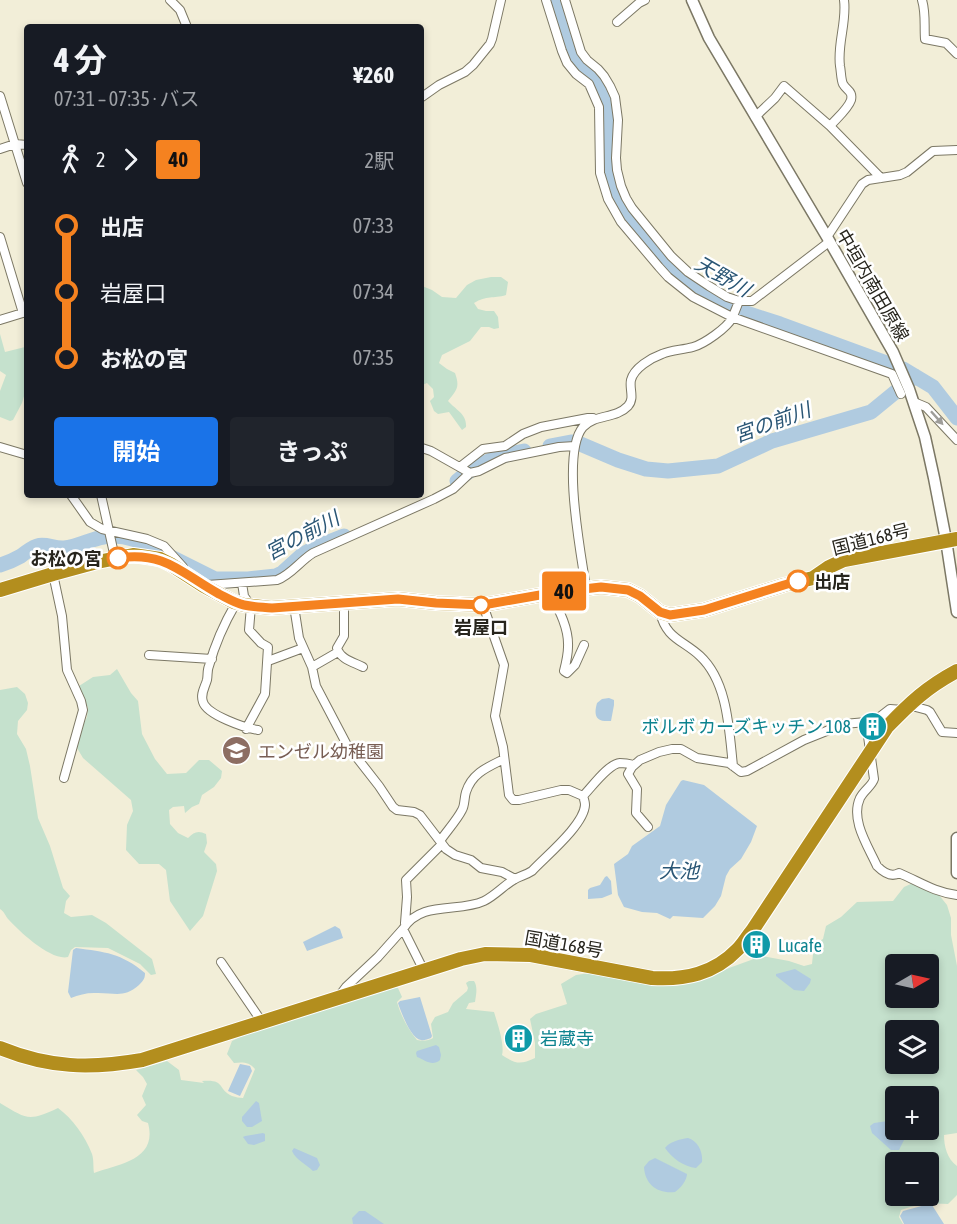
<!DOCTYPE html>
<html lang="ja">
<meta charset="utf-8">
<style>
:root{--surface:#171b24;--page:#20242c;--text:#f1f3f6;--muted:#9ea1a6;--accent:#1a73e8}
body{margin:0;font-family:"Asap Condensed","Noto Sans JP",sans-serif;background:var(--page);color:var(--text);height:100vh;display:flex;flex-direction:column;font-size:22px;white-space:nowrap}
*{box-sizing:border-box;margin:0}
p{font-size:20px;color:var(--muted)}
.icon{flex:none;width:33px;height:33px;fill:none;stroke:currentColor;stroke-width:2;stroke-linecap:round;stroke-linejoin:round}
.map{position:relative;flex:1;overflow:hidden}
.drawer{position:absolute;left:24px;top:24px;width:400px;height:474px;display:flex;flex-direction:column;background:var(--surface);border-radius:6px;box-shadow:0 3px 9px #0003}
.drawer>*{flex:none}
.badge{padding:0 12px;border-radius:4px;font-size:21px;line-height:39px}
.needle{width:39px;rotate:81deg}
.tools{position:absolute;left:885px;top:954px;display:grid;gap:12px}
.tools a{display:grid;place-items:center;width:54px;height:54px;border-radius:6px;background:var(--surface);box-shadow:0 3px 9px #0003;font-size:30px}
.map>.badge{position:absolute;translate:-50% -50%;box-shadow:0 0 0 3px #fff}
.legs{display:flex;align-items:center;gap:9px;height:66px;padding:0 30px;font-size:20px}
.legs p{margin-inline-start:auto}
.headline{display:flex;align-items:center;justify-content:space-between;height:102px;padding:0 30px}
h1{font-size:33px;font-weight:700;line-height:45px}
.primary-button{display:flex;gap:12px;margin-top:auto;padding:12px 30px}
.primary-button a{flex:1;height:69px;border-radius:6px;background:var(--accent);color:#fff;font-size:24px;font-weight:700;line-height:69px;text-align:center}
.primary-button a+a{background:var(--page);color:var(--text)}
ul{padding:0 30px;list-style:none}
li{display:flex;align-items:center;gap:21px;height:66px;font-size:22px}
li i{display:grid;place-items:center;width:9px;height:100%;margin:0 8px;background:currentColor}
li i::after{content:'';width:15px;height:15px;margin:-8px;border:4px solid;border-radius:50%;background:var(--surface)}
li p{margin-inline-start:auto}
li:first-child i{background:linear-gradient(#0000 50%,currentColor 0)}
li:last-child i{background:linear-gradient(currentColor 50%,#0000 0)}
.map>svg:first-child{display:block}
.green{fill:#c5e1cd;fill-rule:evenodd}
.water{fill:#b0cbe0}
.lines{fill:none;stroke-linecap:round;stroke-linejoin:round}
.river{stroke:#b0cbe0;stroke-width:15}
.street-casing{stroke:#7c7865;stroke-width:10}
.secondary-casing{stroke:#7c7865;stroke-width:13}
.highway-casing{stroke:#fff;stroke-width:16}
.street{stroke:#fff;stroke-width:8}
.secondary{stroke:#fff;stroke-width:10}
.highway{stroke:#b38e1e;stroke-width:14}
.oneway{fill:#9e9d99}
.line-1-casing{stroke:#fff;stroke-width:14}
.line-1{stroke:#f58220;stroke-width:9}
.stop-1-dot{fill:#fff;stroke:#f58220;stroke-width:3}
.labels{text-anchor:middle;dominant-baseline:central;stroke-width:5;stroke-linejoin:round;paint-order:stroke}
.street-label{font-size:18px;fill:#27251d;stroke:#fff}
.stop-label{font-size:18px;font-weight:bold;fill:#27251d;stroke:#fff;text-anchor:end}
.culture-label{font-size:18px;fill:#0d838f;stroke:#fff;text-anchor:start}
.education-label{font-size:18px;fill:#785e54;stroke:#fff;text-anchor:start}
.water-label{font-size:20px;font-style:italic;fill:#2a5675;stroke:#fff}
</style>
<div class="map">
<svg width="957" height="1224" viewBox="0 0 957 1224">
<rect width="100%" height="100%" fill="#f2eed8"/>
<path class="green" d="M491,277H501L508,282L506,295C493,299 487,295 474,303L478,309L486,311H494L498,317L499,328L494,329L489,327H481L470,341L442,355L439,363L447,369L455,373C460,387 457,390 448,401C456,410 467,414 466,427L462,430L449,412L438,414L434,411L430,401L434,397L433,389L427,383L422,385V331L424,328L422,316V286L432,290L442,297L456,298L467,285L476,280Z
M0,334L5,352L25,347L27,349V386L22,403L13,420L10,421L0,417V391L6,375L0,371Z
M117,669L131,693L138,701L142,734L155,759L167,774L186,773L199,760H209L222,771L221,778L214,787L202,795L199,804L192,807L185,813L184,806L173,807L169,810L170,824L178,833L188,838C194,832 198,830 206,834L207,843L204,852L216,864L217,871L203,916L190,931L170,901L166,870L159,864H139L126,850L127,825L133,811L131,800L83,758L77,748L82,727L87,717L88,708L79,686L93,677L110,675Z
M17,687L25,694L28,703L27,710L18,721L17,734L26,749L30,766L38,818L50,846L63,888L70,896L66,901L64,913L71,917L92,915L106,923L152,959L156,974L151,975L140,964L108,948L75,947L71,950L68,957C51,961 20,932 9,920C5,916 5,912 0,909V690Z
M913,883L939,895L947,905L951,918V935L957,966V1133L944,1135C944,1146 947,1159 957,1166V1195L948,1204C930,1203 917,1204 901,1210L899,1217L903,1224H0V1103C27,1119 28,1122 58,1108C73,1119 85,1136 92,1154C94,1160 93,1167 94,1173C119,1164 158,1160 148,1123L142,1121L137,1115L146,1105L142,1096L147,1084L143,1077L136,1070L167,1061L179,1070L181,1080L204,1083L202,1081C226,1079 217,1089 232,1096C236,1097 239,1098 243,1098L255,1069C249,1062 243,1062 234,1063L227,1054L232,1041L256,1029L336,1006L393,987L398,988L402,997L397,1002C401,1016 408,1029 417,1040C423,1041 428,1041 433,1038L431,1024L435,1017L448,1012L453,1003L467,991L468,988L466,983L469,981H474C478,987 476,995 475,1002L469,1003L466,1009L494,1012C497,1022 505,1045 502,1055C516,1064 520,1065 535,1058V1043L530,1019L536,1014L567,1004L561,984L576,975L590,973L616,978L675,986L703,980L729,968L762,956L789,961L804,966L812,964L814,944L823,939L826,926L841,917L857,902L893,901L904,887ZM896,964H928V998H896ZM896,1030H928V1064H896ZM896,1096H928V1130H896ZM896,1162H928V1196H896Z"/>
<path class="water" d="M609,698L614,700V705L611,721C597,722 593,717 597,703L602,699Z
M683,780L704,785L757,826L751,842L741,859L730,869L726,876L721,896L715,906L703,918L673,916L670,919L657,913L642,912L624,907L618,895L614,864L628,854L632,846L660,826L666,805L681,781Z
M607,876L611,881L612,894L602,898L588,899V890L590,888L600,885L605,877Z
M335,926L340,929L343,938L307,951L303,942Z
M76,948C105,952 121,953 145,973C145,978 144,980 139,985C123,999 114,992 94,993C86,993 78,995 71,998L68,992L73,950Z
M795,969L811,979L810,983L804,991L794,990L776,976V974Z
M420,997L432,1036L431,1038C428,1039 423,1041 421,1040C411,1039 401,1012 398,1003L400,1001Z
M436,1045L439,1047L441,1055L440,1060C432,1067 425,1060 417,1057L416,1053L417,1051Z
M240,1064L250,1066L252,1071L240,1096L228,1091Z
M256,1101L259,1103L262,1121L252,1127H247L242,1121V1117Z
M895,1120L896,1130H906L904,1140L899,1150H891L872,1133L870,1126L874,1123Z
M263,1133L265,1134V1141L254,1145L248,1144L243,1137L245,1136Z
M688,1138C698,1141 703,1152 702,1162L696,1168C684,1167 672,1158 665,1148C669,1142 680,1139 688,1138Z
M294,1148L317,1158L320,1165L317,1170L313,1171C306,1164 296,1160 292,1151Z
M655,1158L687,1174C687,1180 681,1188 675,1192C658,1194 645,1185 644,1167L649,1161Z
M929,1204L932,1205L944,1224H904L900,1216L903,1211Z
M359,1211H365L384,1224H353L352,1218Z"/>
<g class="lines">
<path class="river" d="M556,0L570,50L579,64L600,85L606,97L609,111L606,157L609,178L615,198L631,222L649,244L681,278L693,288L713,300L731,308L780,324L903,369L933,387L957,418
M550,446L571,442L578,443L618,460L646,469L668,471L718,466L772,441L871,412L915,376
M457,481C477,463 498,456 524,451
M0,565C7,563 14,560 21,556C26,552 31,548 37,546C46,543 54,549 64,548C78,547 90,539 104,537C123,533 145,542 161,552L215,579H248L276,576L282,573L303,554L316,547L344,536"/>
<defs>
<path id="street" d="M170,0L180,10L187,27
M546,0L562,51L567,63L576,74L589,84L599,107L600,173L608,199L621,222L659,267L668,277L693,297L732,317L892,374L901,394
M565,0L581,52L587,60L598,69L604,76L610,86L615,97L618,120L616,158L617,170L621,186L626,198L632,208L671,256L688,272L709,286L727,297L739,301H752L829,242
M922,0C926,13 924,26 925,39L946,43L957,54
M617,22L639,3L645,0
M0,96L27,183
M422,97L439,85L465,72L473,65L490,44L492,39L501,0
M755,117L775,98L784,86L830,126L881,178
M830,126C836,119 848,109 851,100C853,91 847,91 843,84C841,80 841,71 840,66C837,44 847,22 844,0
M0,149L15,144L27,145
M0,237L23,313
M827,237L862,184L868,180L900,175L907,172L933,151L957,150
M0,320L26,312
M914,402L926,407L957,440
M0,447L27,455
M422,448L431,451L470,473L479,471L505,458L559,447L575,446
M460,467L483,449L505,446L523,434L541,427L588,418H593
M71,495L90,522L102,529L147,539L164,546L183,567
M101,495L115,558
M53,574L62,616L67,670L81,701L83,710L64,778
M242,583L244,596L251,606L249,630L261,643L268,647L265,694L246,729
M207,585L277,580C291,575 300,561 313,553L434,499L453,489L470,473
M586,588C581,553 561,453 583,427C595,414 616,419 628,406C635,398 629,389 631,380C634,368 651,358 662,354C671,350 682,350 693,347C704,344 727,328 732,318C735,312 737,306 739,301
M550,593C559,610 569,628 568,647C568,655 566,663 564,671L567,673L575,665L584,645
M344,602V636L337,648C340,659 353,662 363,667
M236,603C225,622 215,644 209,666C207,670 208,675 207,680C205,687 200,694 203,702C207,715 245,728 258,730
M483,605L504,665L495,716L503,747L509,795L513,800H519L561,790H569L583,796
M294,606L299,638L312,667L316,686L347,745L379,786L393,807L397,810L414,812L420,815L446,849L455,855L471,860L481,868L502,872L515,879
M660,612C666,639 683,640 700,656C728,682 729,730 733,766
M149,655L212,659
M268,661L303,648
M312,667L338,652
M908,705L927,710L930,712L942,732L957,733
M866,722L874,779C872,786 864,790 860,798C850,820 868,846 877,866C883,872 891,878 899,873C920,882 934,892 957,895
M648,827L636,813L637,789L628,774L632,767L640,760L659,752L672,749H681L697,758L729,763L741,772L747,771L804,740L844,724L866,722L877,719L890,709L903,710
M440,841C446,832 457,820 462,810C465,805 464,798 466,792C472,773 488,767 504,759
M405,923L407,897L406,880L442,844
M221,962L262,1022
M424,971L403,929C421,900 459,913 484,901C496,895 504,885 515,879C520,876 526,875 532,871C546,856 584,825 585,805C585,802 584,799 583,796C592,787 608,764 620,763C624,763 630,764 634,765
M340,995L346,987L378,957L403,929"/>
<path id="secondary" d="M692,0L709,38L827,237L893,352L909,389L925,437L934,478L946,540L957,612
M957,838V873"/>
<path id="highway" d="M0,590L53,574L97,562L133,555L160,559L170,564L204,586L234,602L244,605L271,608L398,599L436,603L483,605L557,592L601,587L628,590L640,596L660,612L670,615L704,610L784,585L813,578L829,567L844,560L957,539
M0,1048C49,1068 90,1069 142,1060L461,959L485,954L531,955L652,978C685,980 714,974 738,949C743,944 747,937 752,931L887,727C910,703 927,687 957,671"/>
</defs>
<use href="#street" class="street-casing"/>
<use href="#secondary" class="secondary-casing"/>
<use href="#highway" class="highway-casing"/>
<use href="#street" class="street"/>
<use href="#secondary" class="secondary"/>
<use href="#highway" class="highway"/>
</g>
<defs><path id="oneway-solid" d="M-6-.8H1V-3.2L6.5 0L1 3.2V.8H-6Z" transform="scale(1.5)"/></defs>
<use class="oneway" href="#oneway-solid" transform="translate(937 418) rotate(48)"/>
<g class="lines">
<defs>
<path id="line-1" d="M118,558C165,551 181,573 219,594C227,598 235,603 244,605C253,607 262,607 272,608L398,599L436,603L483,605L557,592L601,587L628,590L640,596L660,612L670,615L704,610L784,585L798,581"/>
</defs>
<use href="#line-1" class="line-1-casing"/>
<use href="#line-1" class="line-1"/>
</g>
<defs>
<symbol id="building-disc" viewBox="-11 -11 22 22"><circle r="9.5" fill="#0f9aa8" stroke="#fff"/><path d="M-4-6H4V6H1V3H-1V6H-4ZM-2.5-4.3h1.7v1.8h-1.7ZM.8-4.3h1.7v1.8H.8ZM-2.5-1h1.7V.8h-1.7ZM.8-1h1.7V.8H.8Z" fill="#fff"/></symbol>
<symbol id="school-disc" viewBox="-11 -11 22 22"><circle r="9.5" fill="#8d6e63" stroke="#fff"/><path d="M0-5L7-2L0 1L-7-2ZM-4 1L0 2.5L4 1V4Q0 6-4 4Z" fill="#fff"/></symbol>
</defs>
<g fill-rule="evenodd">
<use href="#building-disc" x="856" y="710" width="33" height="33"/>
<use href="#school-disc" x="220" y="734" width="33" height="33"/>
<use href="#building-disc" x="740" y="928" width="33" height="33"/>
<use href="#building-disc" x="502" y="1022" width="33" height="33"/>
</g>
<g class="stop-1-dot">
<circle cx="118" cy="558" r="10"/>
<circle cx="798" cy="581" r="10"/>
<circle cx="481" cy="605" r="8"/>
</g>
<g class="labels">
<g class="street-label">
<text transform="translate(873 285) rotate(60)">中垣内南田原線</text>
<text transform="translate(871 539) rotate(-14)">国道168号</text>
<text transform="translate(564 944) rotate(10)">国道168号</text>
</g>
<g class="stop-label">
<text x="102" y="558">お松の宮</text>
<text x="814" y="581" text-anchor="start">出店</text>
<text x="481" y="627" text-anchor="middle">岩屋口</text>
</g>
<g class="culture-label">
<text x="851" y="726" text-anchor="end">ボルボ カーズキッチン 108</text>
<text x="778" y="945">Lucafe</text>
<text x="540" y="1038">岩蔵寺</text>
</g>
<g class="education-label">
<text x="258" y="751">エンゼル幼稚園</text>
</g>
<g class="water-label">
<text transform="translate(723 276) rotate(30)">天野川</text>
<text transform="translate(772 422) rotate(-20)">宮の前川</text>
<text transform="translate(302 535) rotate(-28)">宮の前川</text>
<text x="679" y="870">大池</text>
</g>
</g>
</svg>
<div class="tools">
<a><svg class="needle" viewBox="-14 -14 28 28"><path d="M0-13l5 13h-10z" fill="#e53935"/><path d="M0 13l5-13h-10z" fill="#9ea1a6"/></svg></a>
<a><svg class="icon" aria-label="layers" viewBox="0 0 24 24"><path d="M12 4l9 5-9 5-9-5zM3 14l9 5 9-5"/></svg></a>
<a>+</a>
<a>−</a>
</div>
<b class="badge" style="left:564px;top:591px;background:#f58220;color:#111">40</b>
<section class="drawer">
<div class="headline"><div><h1>4 分</h1><p>07:31 – 07:35 · バス</p></div><b>¥260</b></div>
<div class="legs"><svg class="icon" aria-label="walk" viewBox="0 0 24 24"><circle cx="13" cy="4" r="2"/><path d="M13 8l-2 6 4 7M11 14l-3 7M7 12l3-4h3l4 4"/></svg>2<svg class="icon" aria-label="forward" viewBox="0 0 24 24"><path d="M9 5l7 7-7 7"/></svg><b class="badge" style="background:#f58220;color:#111">40</b><p>2駅</p></div>
<ul>
<li><i style="color:#f58220"></i><b>出店</b><p>07:33</p></li>
<li><i style="color:#f58220"></i><span>岩屋口</span><p>07:34</p></li>
<li><i style="color:#f58220"></i><b>お松の宮</b><p>07:35</p></li>
</ul>
<div class="primary-button"><a>開始</a><a>きっぷ</a></div>
</section>
</div>
